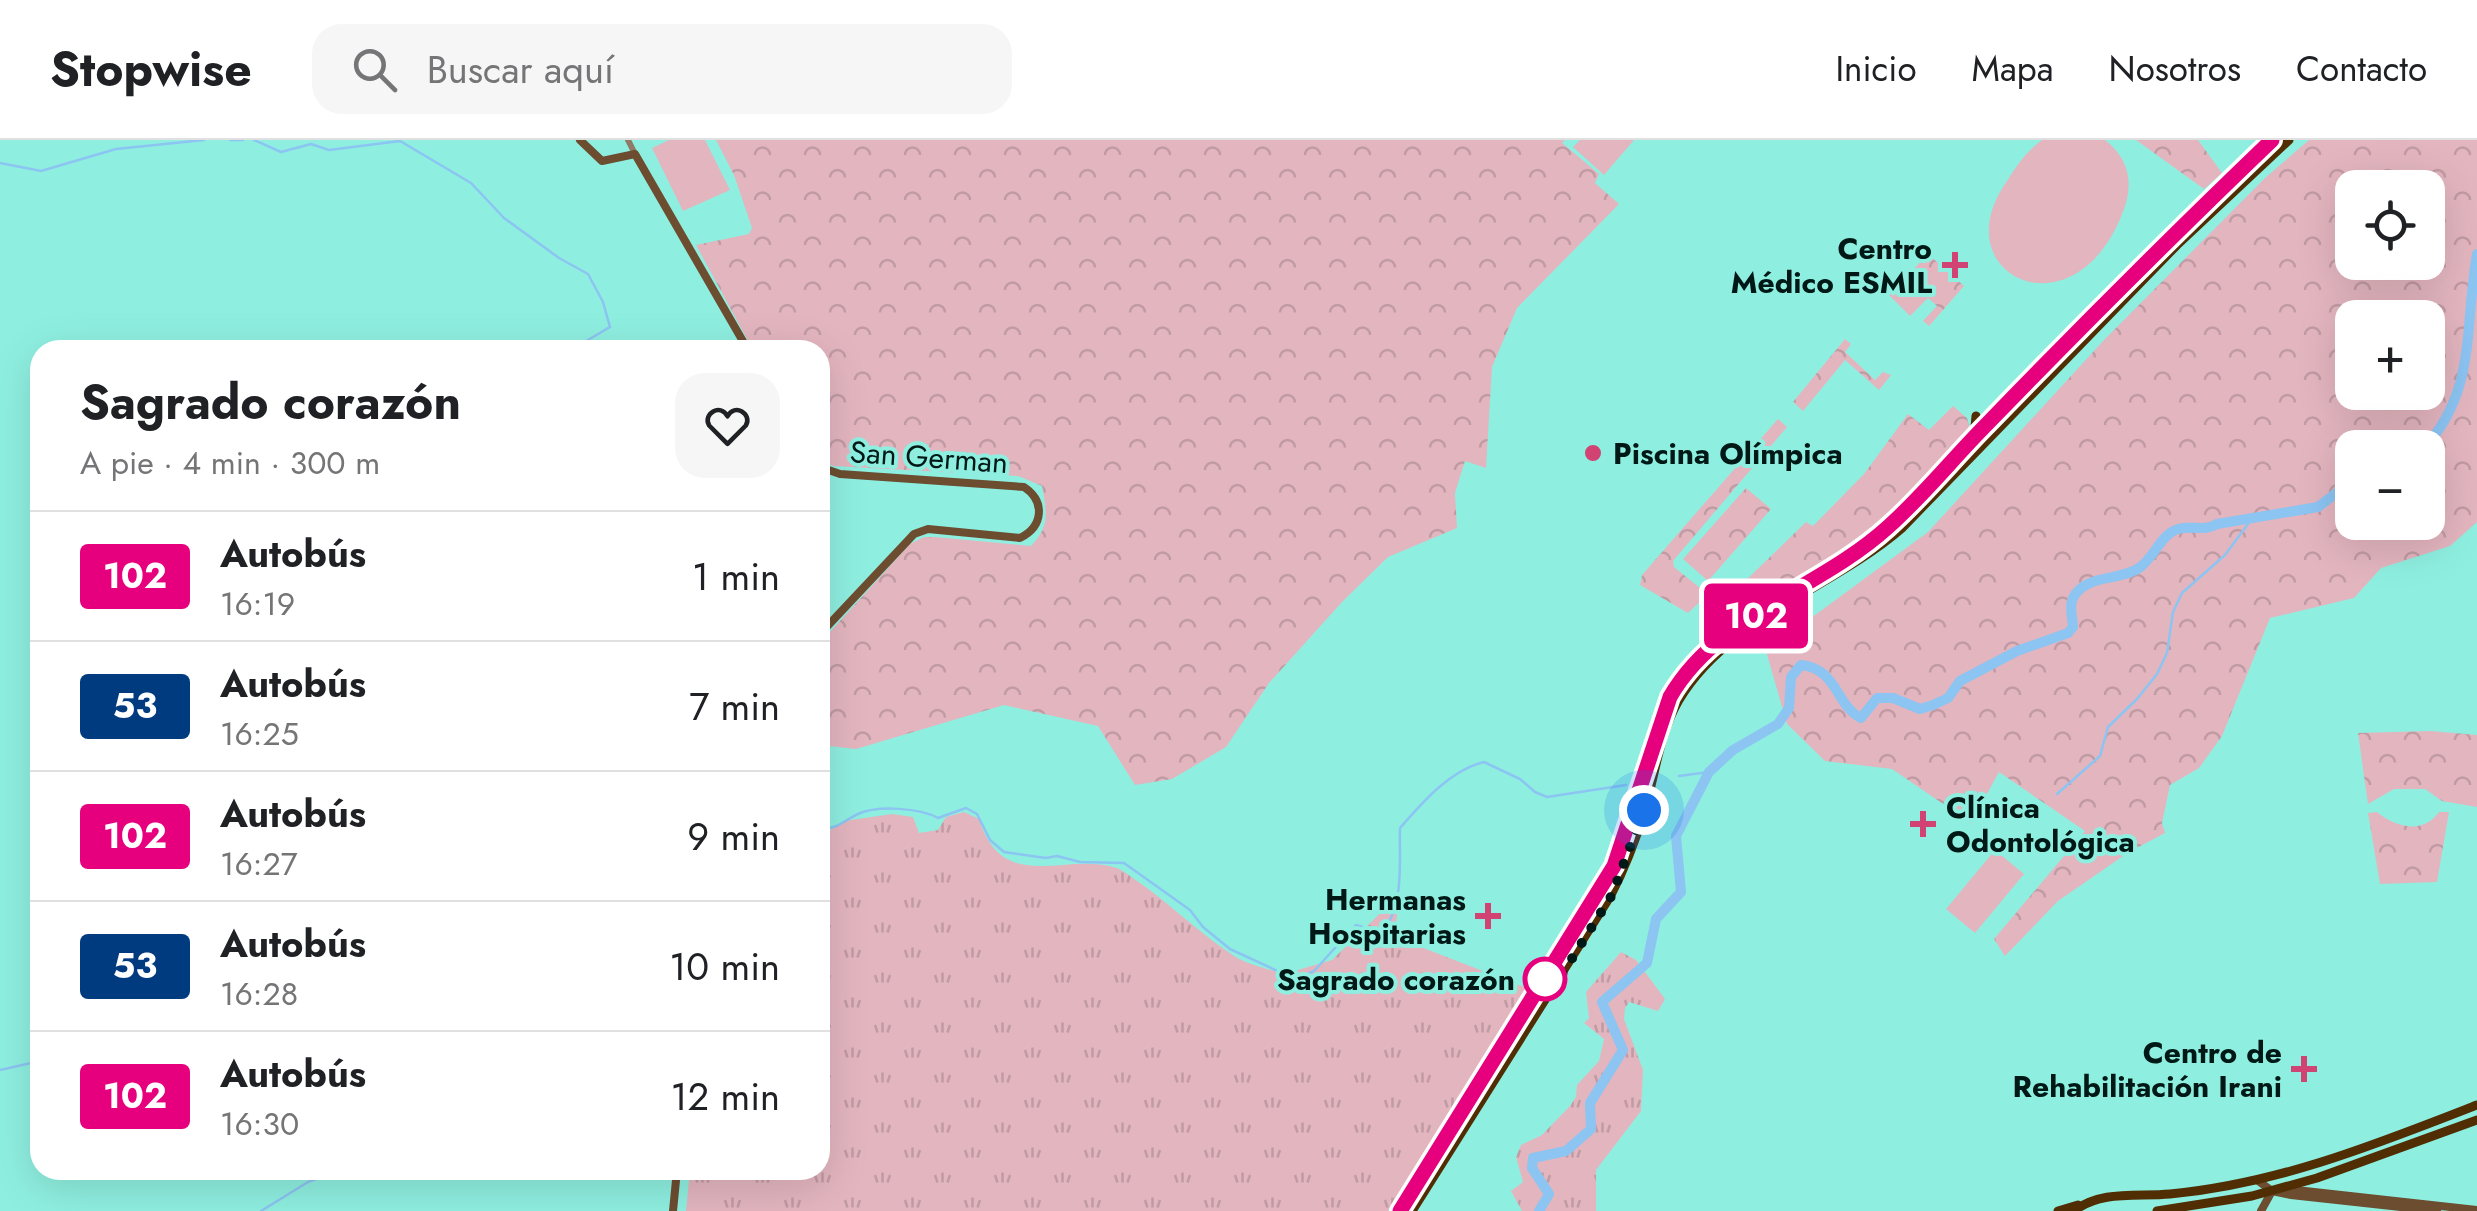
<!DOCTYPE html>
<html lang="es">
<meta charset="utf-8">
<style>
:root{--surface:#fff;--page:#f6f6f6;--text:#202124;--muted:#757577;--line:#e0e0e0}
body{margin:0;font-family:Jost,sans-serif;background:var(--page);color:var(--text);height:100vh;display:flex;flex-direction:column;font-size:38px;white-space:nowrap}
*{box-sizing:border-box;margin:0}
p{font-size:32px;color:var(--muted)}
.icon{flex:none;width:55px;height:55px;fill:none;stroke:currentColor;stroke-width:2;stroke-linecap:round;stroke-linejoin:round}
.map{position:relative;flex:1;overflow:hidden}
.panel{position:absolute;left:30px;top:200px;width:800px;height:840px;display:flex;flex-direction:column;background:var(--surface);border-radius:30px;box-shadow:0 10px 40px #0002}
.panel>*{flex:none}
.badge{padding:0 20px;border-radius:8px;font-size:35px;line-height:65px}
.fabs{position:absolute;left:2335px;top:30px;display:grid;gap:20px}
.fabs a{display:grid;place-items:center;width:110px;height:110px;border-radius:20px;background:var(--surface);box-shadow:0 10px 40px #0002;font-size:50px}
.you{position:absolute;width:50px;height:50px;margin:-25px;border:8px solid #fff;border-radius:50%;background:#1a73e8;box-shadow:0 0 0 15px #1a73e833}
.map>.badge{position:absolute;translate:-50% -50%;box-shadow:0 0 0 5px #fff}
.round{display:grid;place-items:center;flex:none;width:105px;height:105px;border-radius:30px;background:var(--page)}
.head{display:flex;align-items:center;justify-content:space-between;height:170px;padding:0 50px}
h1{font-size:48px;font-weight:700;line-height:75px}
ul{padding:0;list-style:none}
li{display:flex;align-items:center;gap:30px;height:130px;padding:0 50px;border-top:2px solid var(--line)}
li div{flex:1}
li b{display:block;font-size:38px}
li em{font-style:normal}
li .badge{min-width:110px;font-weight:700;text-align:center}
header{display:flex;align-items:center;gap:60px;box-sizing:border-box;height:140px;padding:0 50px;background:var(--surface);border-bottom:2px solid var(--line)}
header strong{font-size:48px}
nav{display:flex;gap:55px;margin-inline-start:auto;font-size:35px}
.search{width:700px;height:90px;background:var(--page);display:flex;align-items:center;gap:25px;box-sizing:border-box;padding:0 35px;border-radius:30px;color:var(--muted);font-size:38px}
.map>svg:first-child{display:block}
.grass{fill:url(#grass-tufts)}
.forest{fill:url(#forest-crowns);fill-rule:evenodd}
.pitch{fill:#e3b5bf}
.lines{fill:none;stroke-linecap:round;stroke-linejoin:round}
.stream{stroke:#8cc4f2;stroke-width:2.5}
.river{stroke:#8cc4f2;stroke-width:10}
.tertiary{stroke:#907b67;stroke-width:6}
.secondary{stroke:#6c4d30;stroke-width:8}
.primary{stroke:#512d03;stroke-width:9}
.line-casing{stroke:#fff;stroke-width:22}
.line{stroke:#e6007e;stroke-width:15}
.walk{stroke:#001916;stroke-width:10;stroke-dasharray:0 18}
.poi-dot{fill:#d04373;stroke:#8eefe0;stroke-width:4}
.stop-dot{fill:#fff;stroke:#e6007e;stroke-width:5}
.labels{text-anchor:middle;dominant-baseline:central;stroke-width:8;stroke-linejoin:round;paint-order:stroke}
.poi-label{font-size:30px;font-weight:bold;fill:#001916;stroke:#8eefe0;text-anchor:end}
.street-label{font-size:30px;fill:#001916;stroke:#8eefe0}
.stop-label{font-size:30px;font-weight:bold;fill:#001916;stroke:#8eefe0;text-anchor:end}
</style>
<header>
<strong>Stopwise</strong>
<div class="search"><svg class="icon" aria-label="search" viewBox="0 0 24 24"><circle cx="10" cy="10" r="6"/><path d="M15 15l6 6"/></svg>Buscar aquí</div>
<nav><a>Inicio</a><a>Mapa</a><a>Nosotros</a><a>Contacto</a></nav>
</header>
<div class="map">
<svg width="2477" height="1071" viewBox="0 0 2477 1071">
<defs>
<pattern id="grass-tufts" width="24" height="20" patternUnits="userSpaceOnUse" patternTransform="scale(2.5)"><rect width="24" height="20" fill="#e3b5bf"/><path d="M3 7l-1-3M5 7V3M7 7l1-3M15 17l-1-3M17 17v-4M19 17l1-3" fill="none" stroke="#c19ba3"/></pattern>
<pattern id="forest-crowns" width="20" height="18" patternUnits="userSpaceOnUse" patternTransform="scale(2.5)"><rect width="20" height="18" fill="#e3b5bf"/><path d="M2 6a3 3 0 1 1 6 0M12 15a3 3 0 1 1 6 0" fill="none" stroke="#c19ba3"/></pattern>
</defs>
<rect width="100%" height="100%" fill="#8eefe0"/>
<path class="grass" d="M964,672L979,679C1003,756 1066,711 1117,728C1126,732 1135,740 1143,745C1174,768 1202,795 1234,816C1248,825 1269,829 1284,834L1332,820L1399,755L1395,797L1532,850L1388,1071H686L690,1030H820V697L844,681L892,674L913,677L919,693L938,690L946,677Z
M1621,812L1636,820L1665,859L1658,871L1629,862L1625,868L1624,879L1643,930L1641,971L1596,1030V1071H1522L1511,1051L1523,1042L1516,1017L1521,1005L1542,995L1570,966L1576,957L1577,945L1599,921L1604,899L1584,883L1589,878L1586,852Z"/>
<path class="forest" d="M716,0H1565L1562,3L1599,34L1595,43L1619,64L1517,168L1492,227L1486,328L1465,321L1455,353L1457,388L1388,417L1342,462L1269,543L1226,607L1172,639L1135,645L1098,586L1004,565L856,609L820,605V503L910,404L924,397H935L1031,406C1050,386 1047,373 1042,346L1018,336L833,326L820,319V210H753L696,105L749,94L752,88L734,35Z
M2136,0H2198L2222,33L2204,49Z
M2309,0H2477V382L2450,406L2381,428L2354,458L2270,478L2222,596L2199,628L2170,645L2162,683L2165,693L2129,712L2058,761L2005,816L1994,799L2085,691L1999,632L1971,683L1892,629L1825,621L1787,584L1766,511L1928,392L2104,200L2265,38ZM2352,48H2428V122H2352ZM2352,178H2428V252H2352ZM2352,308H2428V382H2352Z
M1928,114L1964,146L1929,186L1923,181L1937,166L1928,158L1910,176L1889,155Z
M1845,199L1851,204L1845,212L1875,240L1883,232L1891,235L1879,250L1845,220L1803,271L1793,262Z
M1953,266L1967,278L1970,289L1890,374L1830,421L1730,482L1723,486L1706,479L1806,382L1813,386L1864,334L1908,274L1929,290Z
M1778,279L1787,287L1673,421L1674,427L1705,452V457L1688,473L1640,445L1642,435Z
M1746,348L1771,369L1708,441L1683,419Z
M2431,591L2477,595V667L2442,661L2425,649H2394L2368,664L2358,593Z
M2377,672C2395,687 2423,695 2439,672H2449L2437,742L2380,744L2368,673Z"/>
<path class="pitch" d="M669,0H705L730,50L683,71L652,8Z
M1580,0H1634L1604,35L1573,7Z
M2042,0H2105C2128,18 2134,41 2124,69C2076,201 1940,135 2007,41C2017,25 2027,11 2042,0Z
M1995,710L2024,734L1975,793L1946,769Z"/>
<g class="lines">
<path class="stream" d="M230,0H243
M254,0L281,12L311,4L329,10L400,1L471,43L504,78L559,118L588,134L603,162L610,187L571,210
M0,23L41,31L116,9L204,0
M1679,636L1709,632
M2057,654L2100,616L2108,587L2137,559L2157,534L2167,513L2173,472L2182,453L2225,415L2251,380
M820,689C838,689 843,681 858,674C878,665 920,668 938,678L966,668L977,674L990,700L1004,712L1046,718L1057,716L1080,722L1124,723L1190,770L1203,787L1230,809L1284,834L1303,836L1314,831L1356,785L1376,791L1387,786C1404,756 1399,721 1400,688C1422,663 1450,630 1484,622L1520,639L1535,652L1547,657L1626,645
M0,930L40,921
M261,1071L308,1042L340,1030"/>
<path class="river" d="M2424,308C2477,251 2464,187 2477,114
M1539,1071L1549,1054L1532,1028L1533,1018L1566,1011L1591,989L1590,963L1623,910L1602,862L1647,823L1656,779L1681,752L1676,696L1709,632L1733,610L1778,584L1789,568L1791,537L1801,525C1837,528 1836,566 1861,578L1877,558H1893L1920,569L1933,565L1948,558L1960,541L2017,511L2068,493L2073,487C2072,473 2067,461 2079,450C2095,435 2121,440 2139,428C2154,418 2161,394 2178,389C2193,385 2204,392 2217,384L2318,367L2352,341"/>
<path class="tertiary" d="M628,0L635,14"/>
<path class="secondary" d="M580,0L602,21L635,14L748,210
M820,327L840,334L1024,347C1045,361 1044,386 1020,398L928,389L914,394L820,494
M2257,1040L2272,1051L2291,1055L2437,1071
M2287,1049L2477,1070
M673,1071L677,1030
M2261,1071L2272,1051"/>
<path class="primary" d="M1974,298L1976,276
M1400,1071L1492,920L1604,746L1622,706L1670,557L1690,527L1725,494L1815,440L1887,388L2141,128L2272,0
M1412,1071L1611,755C1625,728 1636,699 1645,670C1655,634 1660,592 1679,560C1728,478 1833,448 1902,388L2177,105L2289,0
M2058,1071L2078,1065
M2074,1071C2101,1050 2137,1057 2170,1054C2278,1044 2377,1004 2477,965
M2157,1071L2252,1056L2317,1038L2477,980"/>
</g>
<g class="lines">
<defs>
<path id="line" d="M1400,1071L1614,726L1670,557C1717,475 1820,449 1888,387C1924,355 1954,317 1988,283C2081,187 2176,92 2272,0"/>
</defs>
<use href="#line" class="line-casing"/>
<use href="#line" class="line"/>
<path class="walk" d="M1545,839L1538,849L1547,858L1612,755L1644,670"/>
</g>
<g class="poi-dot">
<path d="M1950 110h10v10h10v10h-10v10h-10v-10h-10v-10h10z"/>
<circle cx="1593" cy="313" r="10"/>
<path d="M1918 669h10v10h10v10h-10v10h-10v-10h-10v-10h10z"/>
<path d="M1483 761h10v10h10v10h-10v10h-10v-10h-10v-10h10z"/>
<path d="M2299 914h10v10h10v10h-10v10h-10v-10h-10v-10h10z"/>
</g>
<circle class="stop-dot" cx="1545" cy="839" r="20"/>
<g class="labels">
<g class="poi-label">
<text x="1932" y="108">Centro<tspan x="1932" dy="34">Médico ESMIL</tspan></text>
<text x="1613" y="313" text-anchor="start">Piscina Olímpica</text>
<text x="1946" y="667" text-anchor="start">Clínica<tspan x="1946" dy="34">Odontológica</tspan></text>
<text x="1466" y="759">Hermanas<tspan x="1466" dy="34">Hospitarias</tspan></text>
<text x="2282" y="912">Centro de<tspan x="2282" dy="34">Rehabilitación Irani</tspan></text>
</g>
<g class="street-label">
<text transform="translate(929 317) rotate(4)">San German</text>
</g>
<g class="stop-label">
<text x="1515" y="839">Sagrado corazón</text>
</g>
</g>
</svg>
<div class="fabs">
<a><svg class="icon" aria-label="locate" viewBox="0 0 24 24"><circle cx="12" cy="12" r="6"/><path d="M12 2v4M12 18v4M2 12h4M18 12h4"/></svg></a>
<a>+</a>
<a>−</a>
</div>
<div class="you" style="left:1644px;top:670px"></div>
<b class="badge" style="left:1756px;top:476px;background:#e6007e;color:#fff">102</b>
<section class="panel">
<div class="head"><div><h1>Sagrado corazón</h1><p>A pie · 4 min · 300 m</p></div><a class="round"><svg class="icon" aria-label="heart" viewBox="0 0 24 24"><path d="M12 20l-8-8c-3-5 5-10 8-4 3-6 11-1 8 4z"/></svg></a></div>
<ul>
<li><span class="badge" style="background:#e6007e;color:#fff">102</span><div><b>Autobús</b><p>16:19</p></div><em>1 min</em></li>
<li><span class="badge" style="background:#003b80;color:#fff">53</span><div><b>Autobús</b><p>16:25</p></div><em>7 min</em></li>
<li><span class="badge" style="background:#e6007e;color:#fff">102</span><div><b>Autobús</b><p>16:27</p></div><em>9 min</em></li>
<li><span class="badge" style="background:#003b80;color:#fff">53</span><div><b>Autobús</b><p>16:28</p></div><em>10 min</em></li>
<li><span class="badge" style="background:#e6007e;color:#fff">102</span><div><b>Autobús</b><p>16:30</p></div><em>12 min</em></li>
</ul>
</section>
</div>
